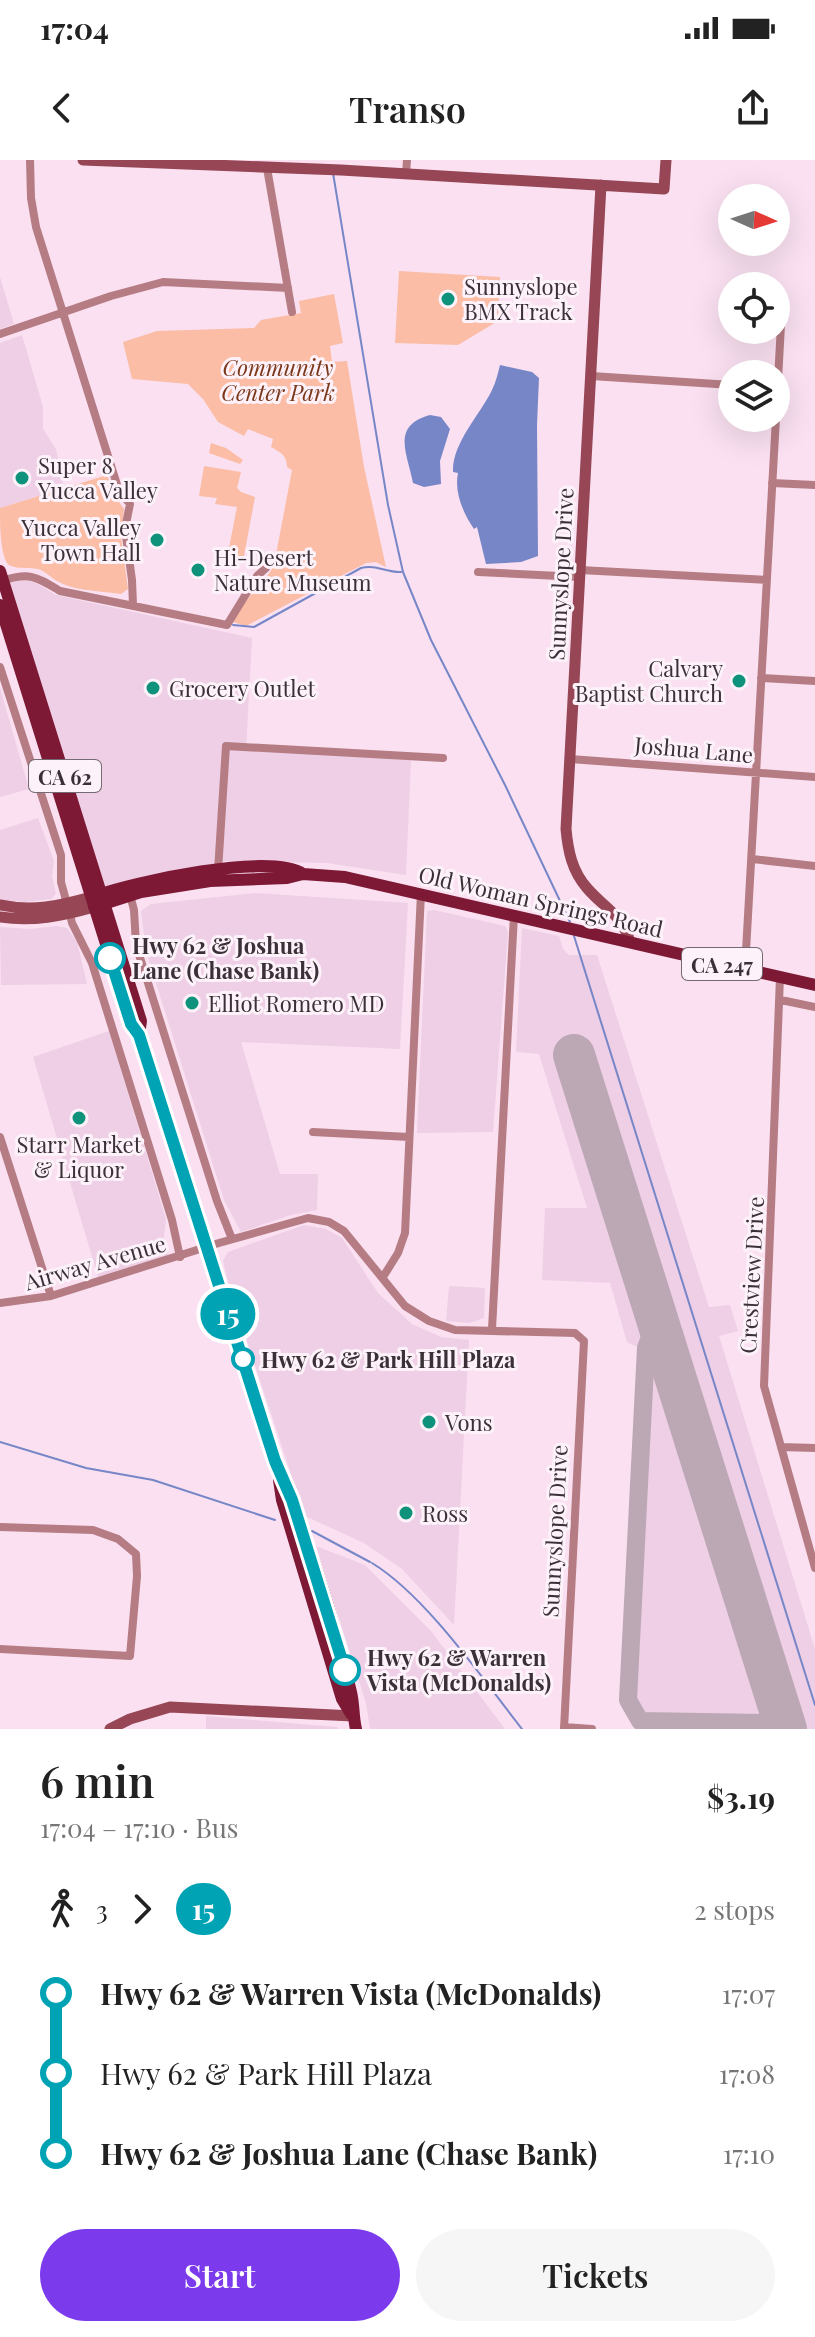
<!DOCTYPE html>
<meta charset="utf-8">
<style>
:root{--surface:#fff;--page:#f6f6f6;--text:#222;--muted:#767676;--accent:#7c3aed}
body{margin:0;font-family:"Playfair Display",serif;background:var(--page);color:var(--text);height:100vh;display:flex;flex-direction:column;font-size:30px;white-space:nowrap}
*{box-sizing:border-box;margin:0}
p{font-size:26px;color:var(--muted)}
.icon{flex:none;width:44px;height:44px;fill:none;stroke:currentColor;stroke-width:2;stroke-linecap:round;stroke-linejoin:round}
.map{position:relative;height:1569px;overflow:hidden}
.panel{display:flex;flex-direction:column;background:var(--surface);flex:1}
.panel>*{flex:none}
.badge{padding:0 16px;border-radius:26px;font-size:28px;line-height:52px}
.needle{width:52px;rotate:93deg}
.buttons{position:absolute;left:718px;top:24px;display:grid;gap:16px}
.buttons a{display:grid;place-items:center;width:72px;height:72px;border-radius:50%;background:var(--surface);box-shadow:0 8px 32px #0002;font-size:40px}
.map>.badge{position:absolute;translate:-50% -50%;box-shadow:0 0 0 4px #fff}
.legs{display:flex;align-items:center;gap:12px;height:88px;padding:0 40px;font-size:26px}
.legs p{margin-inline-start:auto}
.headline{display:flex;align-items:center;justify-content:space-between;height:136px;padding:0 40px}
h1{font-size:44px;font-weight:600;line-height:60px}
.button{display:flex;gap:16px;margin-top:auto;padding:16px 40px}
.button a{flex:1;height:92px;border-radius:48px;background:var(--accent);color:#fff;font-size:32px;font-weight:600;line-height:92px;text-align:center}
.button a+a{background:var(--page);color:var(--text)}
ul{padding:0 40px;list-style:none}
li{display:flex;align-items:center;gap:28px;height:80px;font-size:30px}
li i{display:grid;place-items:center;width:12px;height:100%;margin:0 10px;background:currentColor}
li i::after{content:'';width:20px;height:20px;margin:-10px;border:6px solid;border-radius:50%;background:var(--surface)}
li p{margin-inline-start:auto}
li:first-child i{background:linear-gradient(#0000 50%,currentColor 0)}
li:last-child i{background:linear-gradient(currentColor 50%,#0000 0)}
.status{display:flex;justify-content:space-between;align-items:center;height:56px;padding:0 40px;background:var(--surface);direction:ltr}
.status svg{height:22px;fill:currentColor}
header{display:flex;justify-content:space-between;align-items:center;height:104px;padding:0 40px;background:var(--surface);font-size:36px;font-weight:600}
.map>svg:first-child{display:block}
.built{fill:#eecfe5}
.green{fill:#fbbda5}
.water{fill:#7686c7}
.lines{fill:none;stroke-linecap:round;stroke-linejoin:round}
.stream{stroke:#7686c7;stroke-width:2}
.taxiway{stroke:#bca7b5;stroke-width:18}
.runway{stroke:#bca7b5;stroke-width:42}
.street{stroke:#b57c84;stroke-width:8}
.secondary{stroke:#964655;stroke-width:11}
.primary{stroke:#7d1835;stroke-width:12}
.line-1-casing{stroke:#fff;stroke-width:18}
.line-1{stroke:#00a3b4;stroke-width:12}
.poi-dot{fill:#0f927b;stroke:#fdf2f9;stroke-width:3}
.stop-1-dot{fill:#fff;stroke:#00a3b4;stroke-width:4}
.labels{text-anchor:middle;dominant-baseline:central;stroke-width:6;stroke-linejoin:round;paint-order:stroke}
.shield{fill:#fdf2f9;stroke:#746a71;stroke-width:2}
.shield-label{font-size:20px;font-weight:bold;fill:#3a3037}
.poi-label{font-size:22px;fill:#3a3037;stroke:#fdf2f9;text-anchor:start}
.park-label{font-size:22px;font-style:italic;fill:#7b371a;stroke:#fdf2f9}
.street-label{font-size:22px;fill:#3a3037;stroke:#fdf2f9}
.stop-label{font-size:22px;font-weight:bold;fill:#3a3037;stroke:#fdf2f9;text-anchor:start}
</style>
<div class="status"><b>17:04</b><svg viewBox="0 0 49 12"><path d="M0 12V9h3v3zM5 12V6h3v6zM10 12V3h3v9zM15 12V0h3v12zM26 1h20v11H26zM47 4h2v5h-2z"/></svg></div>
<header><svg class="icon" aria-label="back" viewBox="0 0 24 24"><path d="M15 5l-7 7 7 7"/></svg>Transo<svg class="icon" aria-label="share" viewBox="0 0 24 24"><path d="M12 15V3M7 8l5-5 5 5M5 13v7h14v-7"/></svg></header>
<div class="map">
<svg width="815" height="1569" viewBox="0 0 815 1569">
<rect width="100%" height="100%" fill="#fae0f1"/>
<path class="built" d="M0,117L14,164L0,169Z
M22,175L43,247V269L56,289L64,328L0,348V183Z
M21,419L31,420L56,435L252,478L246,590L411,600L406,715L327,703L226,701L103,727L6,424Z
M0,528L29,629L0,637Z
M38,658L54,701L52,716L56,734L51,739L26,742L0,740V670Z
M256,733L408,743L400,889L241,882L280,1014H318L317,1050L291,1055L241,1072L224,1040L146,791L141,751L151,744Z
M434,750L505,766L508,772L493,972L417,973L427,751Z
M56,766L67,768L77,782L87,824L1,825L0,767L31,769Z
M522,768L559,776L563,789L569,795H597L709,1147L730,1145L738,1171L719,1176L815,1489V1569L641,1568L627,1549L623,1538L643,1190L627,1182L610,1123L542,1120L545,1048H587L539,894L516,892Z
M109,871L166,1059L164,1077L168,1095L98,1117L33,897Z
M304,1065L326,1069L342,1078L378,1133L412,1164L441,1177L469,1180L454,1465L402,1409L364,1383L305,1356L230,1130L223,1101L228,1092Z
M449,1126L485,1128L484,1158L469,1163L446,1161Z
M316,1386L365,1405L431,1471L505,1569H370L366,1543Z
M206,1556L337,1567L338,1569H206Z"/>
<path class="green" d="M399,111L500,117L498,161L458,185L395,183Z
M334,134L343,183L330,186L332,202L347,201L364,307L386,407L376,402L366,403L246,466L233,462C241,440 264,426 274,405L292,310L287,307C287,295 281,293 271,287L273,279L248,269L244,276L218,262L203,239L188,224L132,219L123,182L157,171L254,168L261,160L301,153L299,141Z
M211,283L226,288L243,300L240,304L209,293Z
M204,306L241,312L237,328L241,332L255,337L243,401L227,398L237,347L215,344L217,338L199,336Z
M107,315L116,338L124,349L121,377L128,429L121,434C102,431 75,431 59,422C51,418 47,412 38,409C29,407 13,410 7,403C0,390 0,364 0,348Z"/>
<path class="water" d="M500,205L532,212L539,218L537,265L538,396L521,402L486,404L477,367L474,369C463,353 454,332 458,313L453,312C452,283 480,255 492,230C496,222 498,213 500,205Z
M430,255L441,257L450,269L440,301L441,324L424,327L413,323C407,292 391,266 430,255Z"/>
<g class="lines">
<path class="stream" d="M333,13L388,345L403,412L431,480L505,625L570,762
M233,465L254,467L361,408C376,404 387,413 401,412
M574,776L815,1545
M0,1282L86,1308L153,1320L275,1360
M312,1371L370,1402
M372,1403C426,1436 482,1518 522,1569"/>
<path class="taxiway" d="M660,1170L651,1174L646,1188L628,1540L640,1561L768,1563L782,1569
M768,1563L777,1556L779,1548"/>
<path class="runway" d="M574,895L786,1569"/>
<path class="street" d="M30,0L31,38L36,67L119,331L130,344L125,369L132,420L133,445
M267,8L292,152
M406,14L407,0
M0,174L111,136L163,122L288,128
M591,216L732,225
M776,256L781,165
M772,323L815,325
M580,410L767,420
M478,412L580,417
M1,421C30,412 35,416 60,431L227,465L257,416L266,408
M0,507L61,695V722L67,744
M761,518L815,521
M570,599L815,617
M752,699L815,706
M218,711L226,586L443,598
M130,735L134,750L136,785L217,1041L232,1079
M70,754L72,763L92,803L172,1060L180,1097
M745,809L776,258
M780,817L764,1226L815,1408
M781,840L815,847
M313,972L409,977
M0,977L51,1136
M383,1117L398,1093L405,1073L421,733
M0,1143L51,1136L219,1083L308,1058L329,1062L344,1071L405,1146L429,1161L455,1170L575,1173L584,1181L564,1569
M492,1169L514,755
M781,1287L815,1288
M0,1367L93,1370L118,1379L136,1394L137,1416L130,1496L0,1489
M564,1567L592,1569"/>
<path class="secondary" d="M83,0L341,10L664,29L666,0
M601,25L566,669C568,691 572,711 587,728C605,749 621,753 630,782
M0,745C33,752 59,746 91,737
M0,757C33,762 62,756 94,747
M110,1569L130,1559L170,1547L353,1556"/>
<path class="primary" d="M0,411L141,861L139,875
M0,445L131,864L139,875L275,1301C307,1374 333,1454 351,1532C354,1544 353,1557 356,1569
M95,736C134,722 270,692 303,714
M94,747L141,732L210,721L287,718L303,714L345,717L815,825
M279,1320L282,1340L342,1539L351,1554"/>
</g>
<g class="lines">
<defs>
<path id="line-1" d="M110,798L131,864L139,875L275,1301L292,1340L345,1510"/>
</defs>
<use href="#line-1" class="line-1-casing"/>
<use href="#line-1" class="line-1"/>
</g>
<g class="poi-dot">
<circle cx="448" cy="139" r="8"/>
<circle cx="22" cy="318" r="8"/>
<circle cx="157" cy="380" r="8"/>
<circle cx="198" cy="410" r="8"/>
<circle cx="739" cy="521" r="8"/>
<circle cx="153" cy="528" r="8"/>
<circle cx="192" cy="843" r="8"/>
<circle cx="79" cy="958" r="8"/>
<circle cx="429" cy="1262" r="8"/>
<circle cx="406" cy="1353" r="8"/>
</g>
<g class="stop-1-dot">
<circle cx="110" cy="798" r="14"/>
<circle cx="243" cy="1199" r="10"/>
<circle cx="345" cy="1510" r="14"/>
</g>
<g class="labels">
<g class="shield">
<rect x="29" y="600" width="72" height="32" rx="6"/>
<rect x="682" y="788" width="80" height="32" rx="6"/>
</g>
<g class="shield-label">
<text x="65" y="616">CA 62</text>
<text x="722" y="804">CA 247</text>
</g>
<g class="poi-label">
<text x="464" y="126">Sunnyslope<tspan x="464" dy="25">BMX Track</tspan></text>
<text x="38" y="305">Super 8<tspan x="38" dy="25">Yucca Valley</tspan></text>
<text x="141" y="367" text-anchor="end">Yucca Valley<tspan x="141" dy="25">Town Hall</tspan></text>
<text x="214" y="397">Hi-Desert<tspan x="214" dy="25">Nature Museum</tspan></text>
<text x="723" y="508" text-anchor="end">Calvary<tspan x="723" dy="25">Baptist Church</tspan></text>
<text x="169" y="528">Grocery Outlet</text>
<text x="208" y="843">Elliot Romero MD</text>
<text x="79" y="984" text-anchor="middle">Starr Market<tspan x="79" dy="25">&amp; Liquor</tspan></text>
<text x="445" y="1262">Vons</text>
<text x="422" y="1353">Ross</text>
</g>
<g class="park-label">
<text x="278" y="207">Community<tspan x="278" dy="25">Center Park</tspan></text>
</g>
<g class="street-label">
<text transform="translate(560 414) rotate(-87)">Sunnyslope Drive</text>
<text transform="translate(694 589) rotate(5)">Joshua Lane</text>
<text transform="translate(541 741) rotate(13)">Old Woman Springs Road</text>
<text transform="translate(95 1102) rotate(-16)">Airway Avenue</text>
<text transform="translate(751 1115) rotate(-87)">Crestview Drive</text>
<text transform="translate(554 1371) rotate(-87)">Sunnyslope Drive</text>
</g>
<g class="stop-label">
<text x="132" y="785">Hwy 62 &amp; Joshua<tspan x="132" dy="25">Lane (Chase Bank)</tspan></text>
<text x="261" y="1199">Hwy 62 &amp; Park Hill Plaza</text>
<text x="367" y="1497">Hwy 62 &amp; Warren<tspan x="367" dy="25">Vista (McDonalds)</tspan></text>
</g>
</g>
</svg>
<div class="buttons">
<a><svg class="needle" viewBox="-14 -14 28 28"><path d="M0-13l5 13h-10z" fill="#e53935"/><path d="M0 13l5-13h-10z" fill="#767676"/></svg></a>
<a><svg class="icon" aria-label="locate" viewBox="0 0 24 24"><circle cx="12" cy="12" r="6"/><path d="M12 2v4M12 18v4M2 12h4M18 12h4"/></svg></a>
<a><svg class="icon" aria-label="layers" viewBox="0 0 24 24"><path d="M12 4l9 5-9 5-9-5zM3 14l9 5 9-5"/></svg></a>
</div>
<b class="badge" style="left:228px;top:1154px;background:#00a3b4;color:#fff">15</b>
</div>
<section class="panel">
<div class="headline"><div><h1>6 min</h1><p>17:04 – 17:10 · Bus</p></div><b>$3.19</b></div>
<div class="legs"><svg class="icon" aria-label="walk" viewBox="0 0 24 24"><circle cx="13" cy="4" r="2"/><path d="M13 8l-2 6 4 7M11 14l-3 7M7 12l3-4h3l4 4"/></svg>3<svg class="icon" aria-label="forward" viewBox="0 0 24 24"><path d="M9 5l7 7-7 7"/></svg><b class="badge" style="background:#00a3b4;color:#fff">15</b><p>2 stops</p></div>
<ul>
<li><i style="color:#00a3b4"></i><b>Hwy 62 &amp; Warren Vista (McDonalds)</b><p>17:07</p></li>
<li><i style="color:#00a3b4"></i><span>Hwy 62 &amp; Park Hill Plaza</span><p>17:08</p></li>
<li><i style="color:#00a3b4"></i><b>Hwy 62 &amp; Joshua Lane (Chase Bank)</b><p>17:10</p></li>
</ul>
<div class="button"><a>Start</a><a>Tickets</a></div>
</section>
